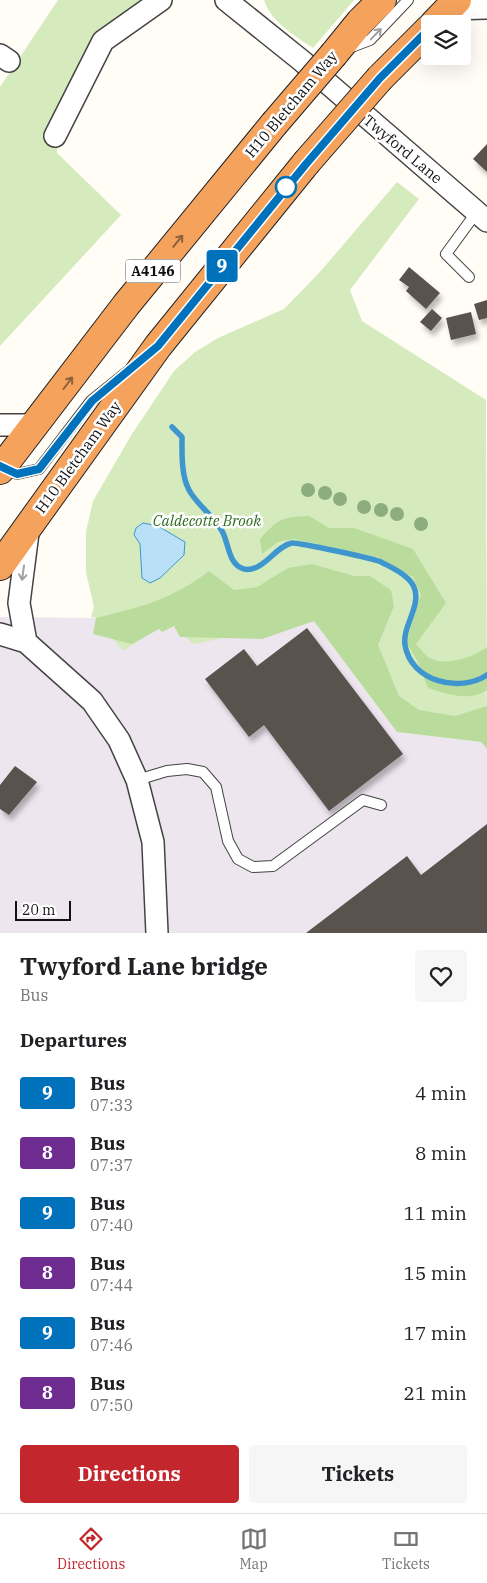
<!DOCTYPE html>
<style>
:root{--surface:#fff;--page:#f6f6f6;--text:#202124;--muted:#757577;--line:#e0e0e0;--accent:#c4262e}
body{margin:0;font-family:"IBM Plex Serif",serif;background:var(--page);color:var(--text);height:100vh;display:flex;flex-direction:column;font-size:19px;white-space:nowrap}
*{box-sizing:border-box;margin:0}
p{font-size:16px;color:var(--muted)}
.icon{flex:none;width:28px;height:28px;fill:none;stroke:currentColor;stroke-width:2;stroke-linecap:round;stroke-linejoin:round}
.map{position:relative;height:933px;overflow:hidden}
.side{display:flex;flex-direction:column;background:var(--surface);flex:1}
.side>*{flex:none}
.badge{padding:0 10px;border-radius:4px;font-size:18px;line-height:32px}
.buttons{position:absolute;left:421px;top:15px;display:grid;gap:10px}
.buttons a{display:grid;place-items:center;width:50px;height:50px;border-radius:5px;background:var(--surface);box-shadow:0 5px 20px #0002;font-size:25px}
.scale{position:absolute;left:15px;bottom:12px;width:56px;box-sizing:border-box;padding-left:5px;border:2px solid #111;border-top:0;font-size:14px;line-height:18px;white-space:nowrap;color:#111;-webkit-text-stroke:4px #fff;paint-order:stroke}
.map>.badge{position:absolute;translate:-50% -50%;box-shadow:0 0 0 2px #fff}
h2{padding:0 20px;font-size:19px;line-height:45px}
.round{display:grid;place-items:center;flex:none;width:52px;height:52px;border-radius:5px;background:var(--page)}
.headline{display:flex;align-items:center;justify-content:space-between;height:85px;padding:0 20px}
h1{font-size:24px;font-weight:800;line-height:38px}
.action{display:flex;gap:10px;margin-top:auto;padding:10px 20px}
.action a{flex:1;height:58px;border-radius:5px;background:var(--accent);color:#fff;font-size:20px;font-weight:800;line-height:58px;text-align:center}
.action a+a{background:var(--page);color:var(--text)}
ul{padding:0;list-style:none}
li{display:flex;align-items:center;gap:15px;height:60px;padding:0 20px}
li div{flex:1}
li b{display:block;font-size:19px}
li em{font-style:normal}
li .badge{min-width:55px;font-weight:700;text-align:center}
.menu{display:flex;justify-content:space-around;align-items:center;height:70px;border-top:1px solid var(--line);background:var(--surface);font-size:14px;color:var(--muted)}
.menu a{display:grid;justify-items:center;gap:2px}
.menu .on{color:var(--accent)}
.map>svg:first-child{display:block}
.industrial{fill:#eee6ef}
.green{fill:#d5ebbd}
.forest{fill:#b9dc9c}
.water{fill:#b9e0f7;stroke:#3f96cf}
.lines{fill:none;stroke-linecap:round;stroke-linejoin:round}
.stream{stroke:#3f96cf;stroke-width:5.5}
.building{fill:#5a524d;filter:url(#shadow)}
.lane-casing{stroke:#444;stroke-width:12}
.street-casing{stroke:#444;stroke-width:24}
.highway-casing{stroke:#222;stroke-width:30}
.lane{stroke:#fff;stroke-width:10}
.street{stroke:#fff;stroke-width:21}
.highway{stroke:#f5a25d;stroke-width:28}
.highway-bridge-casing{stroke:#222;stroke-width:30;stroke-linecap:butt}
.highway-bridge{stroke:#f5a25d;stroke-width:28}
.tree{fill:#8dad7f}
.oneway{stroke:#a0a0a0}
.oneway2{stroke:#8e613b}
.line-casing{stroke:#fff;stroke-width:11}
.line{stroke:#0072bc;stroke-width:8}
.stop-dot{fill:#fff;stroke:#0072bc;stroke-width:2.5}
.labels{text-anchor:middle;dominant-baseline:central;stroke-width:5;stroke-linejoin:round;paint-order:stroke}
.shield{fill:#fff;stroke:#585858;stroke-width:1}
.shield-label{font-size:14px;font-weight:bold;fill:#111}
.street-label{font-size:15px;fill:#111;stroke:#fff}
.park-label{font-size:15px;font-style:italic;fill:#2f6b1f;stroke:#fff}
</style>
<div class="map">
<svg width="487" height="933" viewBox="0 0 487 933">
<defs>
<filter id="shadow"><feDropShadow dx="3" dy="5.5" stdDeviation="2.5" flood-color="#0004"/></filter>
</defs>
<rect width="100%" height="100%" fill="#fffdf5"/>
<path class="industrial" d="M0,617L96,618L169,621L314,620L397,732L481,742L487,749V933H0Z"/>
<path class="green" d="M58,0H161L103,41L58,138L57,153L121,215L0,346V87Z
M264,0H354L313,48C294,35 272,23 264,0Z
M397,182L419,199L350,290L362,321L486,400L487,738L397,732L314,621L193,644L169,621L123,651L96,618L91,617L94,607L86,572V532L93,501L132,434L174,371L195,352L218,338L284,309L319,273Z"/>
<path class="forest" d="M309,516L329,528H354L413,549L446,603L416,644C420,648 425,656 430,658C446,667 474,657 487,647V690C468,702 448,694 428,688L418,662L406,642L421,595L413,577L378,557L294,539L278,542L262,554L260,539C279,518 282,517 309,516Z
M312,564L354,576H370L391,590L394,606L378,645L399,696L419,710L455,716L487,706V749L481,742L397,732L314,621L262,639L180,637L174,626L162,632L159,629L132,644L93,634L96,618C141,607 171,600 209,571L234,590L257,587L288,568Z"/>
<path class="water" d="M143,523L158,526L185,542L184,555L160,578L150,583L142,578L140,544L134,535L136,528Z"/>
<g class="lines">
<path class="stream" d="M172,427L182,437C182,453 181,475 189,490C197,505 214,516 222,531C229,543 228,565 244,569C263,573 275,546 292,543C297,542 376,559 381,562C392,568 409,575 414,587C422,606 402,626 405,645C411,682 460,693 487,675"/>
</g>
<path class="building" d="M487,144V172L473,159Z
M409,267L440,293L426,309L406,291L409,287L399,280Z
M487,300V318L479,320L474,304Z
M432,309L442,318L431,331L420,322Z
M471,312L476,334L451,340L446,318Z
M307,628L403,754L329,811L264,725L249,737L205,679L244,649L257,666Z
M15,766L37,782L9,815L0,809V785Z
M487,824V933H306L407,856L421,875Z"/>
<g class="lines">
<defs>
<path id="lane" d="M349,48L370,40L408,0
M469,277L446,254L476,213
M2,468L17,474L39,469L91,401L127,372
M137,780L167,771L187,769L203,772L216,787L228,841L238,859L253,867L273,866L363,800L381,805"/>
<path id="street" d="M226,0L302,61L487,221
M449,9L487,8
M0,55L9,61
M55,136L103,41L161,0
M0,425H25L39,422
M0,634L26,642L92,701L119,740L137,780L153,842L157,933
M26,642L19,603L29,525"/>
<path id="highway" d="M434,24L457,0
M334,54L360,22L382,0
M380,78L430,28
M0,470L126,305L274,124
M0,566L158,346L306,163"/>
</defs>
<use href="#lane" class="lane-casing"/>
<use href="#street" class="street-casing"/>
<use href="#highway" class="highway-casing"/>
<use href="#lane" class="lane"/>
<use href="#street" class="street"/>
<use href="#highway" class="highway"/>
<defs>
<path id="highway-bridge" d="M274,124L334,54
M306,163L380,78"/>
</defs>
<use href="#highway-bridge" class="highway-bridge-casing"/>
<use href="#highway-bridge" class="highway-bridge"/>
</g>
<g class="tree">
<circle cx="308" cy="490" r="7"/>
<circle cx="325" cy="493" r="7"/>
<circle cx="340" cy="499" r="7"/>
<circle cx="364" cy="507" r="7"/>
<circle cx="381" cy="510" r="7"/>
<circle cx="397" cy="514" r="7"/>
<circle cx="421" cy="524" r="7"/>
</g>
<defs><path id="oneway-shaft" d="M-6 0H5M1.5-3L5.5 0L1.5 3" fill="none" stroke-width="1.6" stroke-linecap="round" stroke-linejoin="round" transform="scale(1.25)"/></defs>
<g class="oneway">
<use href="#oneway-shaft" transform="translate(376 34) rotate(-46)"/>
<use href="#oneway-shaft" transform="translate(23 573) rotate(98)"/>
</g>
<g class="oneway2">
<use href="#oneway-shaft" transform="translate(178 241) rotate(-51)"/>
<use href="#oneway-shaft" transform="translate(68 383) rotate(-53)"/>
</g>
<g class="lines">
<defs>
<path id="line" d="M0,466L17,474L39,469L92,401L158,346L306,164L380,78L430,28"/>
</defs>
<use href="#line" class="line-casing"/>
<use href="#line" class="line"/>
</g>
<circle class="stop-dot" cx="286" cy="187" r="10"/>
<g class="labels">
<rect class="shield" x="125.5" y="259.5" width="55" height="23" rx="4"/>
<g class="shield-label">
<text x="153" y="271">A4146</text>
</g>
<g class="street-label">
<text transform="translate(291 104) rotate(-50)">H10 Bletcham Way</text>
<text transform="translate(403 149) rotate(40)">Twyford Lane</text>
<text transform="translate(78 457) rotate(-54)">H10 Bletcham Way</text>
</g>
<g class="park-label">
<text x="207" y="520">Caldecotte Brook</text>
</g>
</g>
</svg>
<div class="buttons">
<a><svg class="icon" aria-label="layers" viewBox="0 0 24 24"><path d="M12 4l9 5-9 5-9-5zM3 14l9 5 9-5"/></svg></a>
</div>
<div class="scale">20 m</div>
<b class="badge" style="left:222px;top:266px;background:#0072bc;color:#fff">9</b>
</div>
<section class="side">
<div class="headline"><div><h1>Twyford Lane bridge</h1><p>Bus</p></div><a class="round"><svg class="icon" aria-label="heart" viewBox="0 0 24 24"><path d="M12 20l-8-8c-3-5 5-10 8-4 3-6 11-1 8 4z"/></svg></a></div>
<h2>Departures</h2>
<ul>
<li><span class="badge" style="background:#0072bc;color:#fff">9</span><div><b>Bus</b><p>07:33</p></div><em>4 min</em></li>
<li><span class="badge" style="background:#6e2c91;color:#fff">8</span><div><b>Bus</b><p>07:37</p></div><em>8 min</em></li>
<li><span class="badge" style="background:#0072bc;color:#fff">9</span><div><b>Bus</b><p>07:40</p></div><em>11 min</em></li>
<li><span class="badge" style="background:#6e2c91;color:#fff">8</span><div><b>Bus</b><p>07:44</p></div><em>15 min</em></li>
<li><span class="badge" style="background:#0072bc;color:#fff">9</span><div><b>Bus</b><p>07:46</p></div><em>17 min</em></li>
<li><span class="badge" style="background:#6e2c91;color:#fff">8</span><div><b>Bus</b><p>07:50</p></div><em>21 min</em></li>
</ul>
<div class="action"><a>Directions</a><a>Tickets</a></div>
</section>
<nav class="menu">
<a class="on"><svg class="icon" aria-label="directions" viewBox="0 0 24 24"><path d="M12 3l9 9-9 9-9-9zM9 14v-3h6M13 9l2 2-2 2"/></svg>Directions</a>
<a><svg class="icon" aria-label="map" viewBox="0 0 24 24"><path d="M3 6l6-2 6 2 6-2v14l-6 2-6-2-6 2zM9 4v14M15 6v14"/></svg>Map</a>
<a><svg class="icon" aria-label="tickets" viewBox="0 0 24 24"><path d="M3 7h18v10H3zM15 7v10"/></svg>Tickets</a>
</nav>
